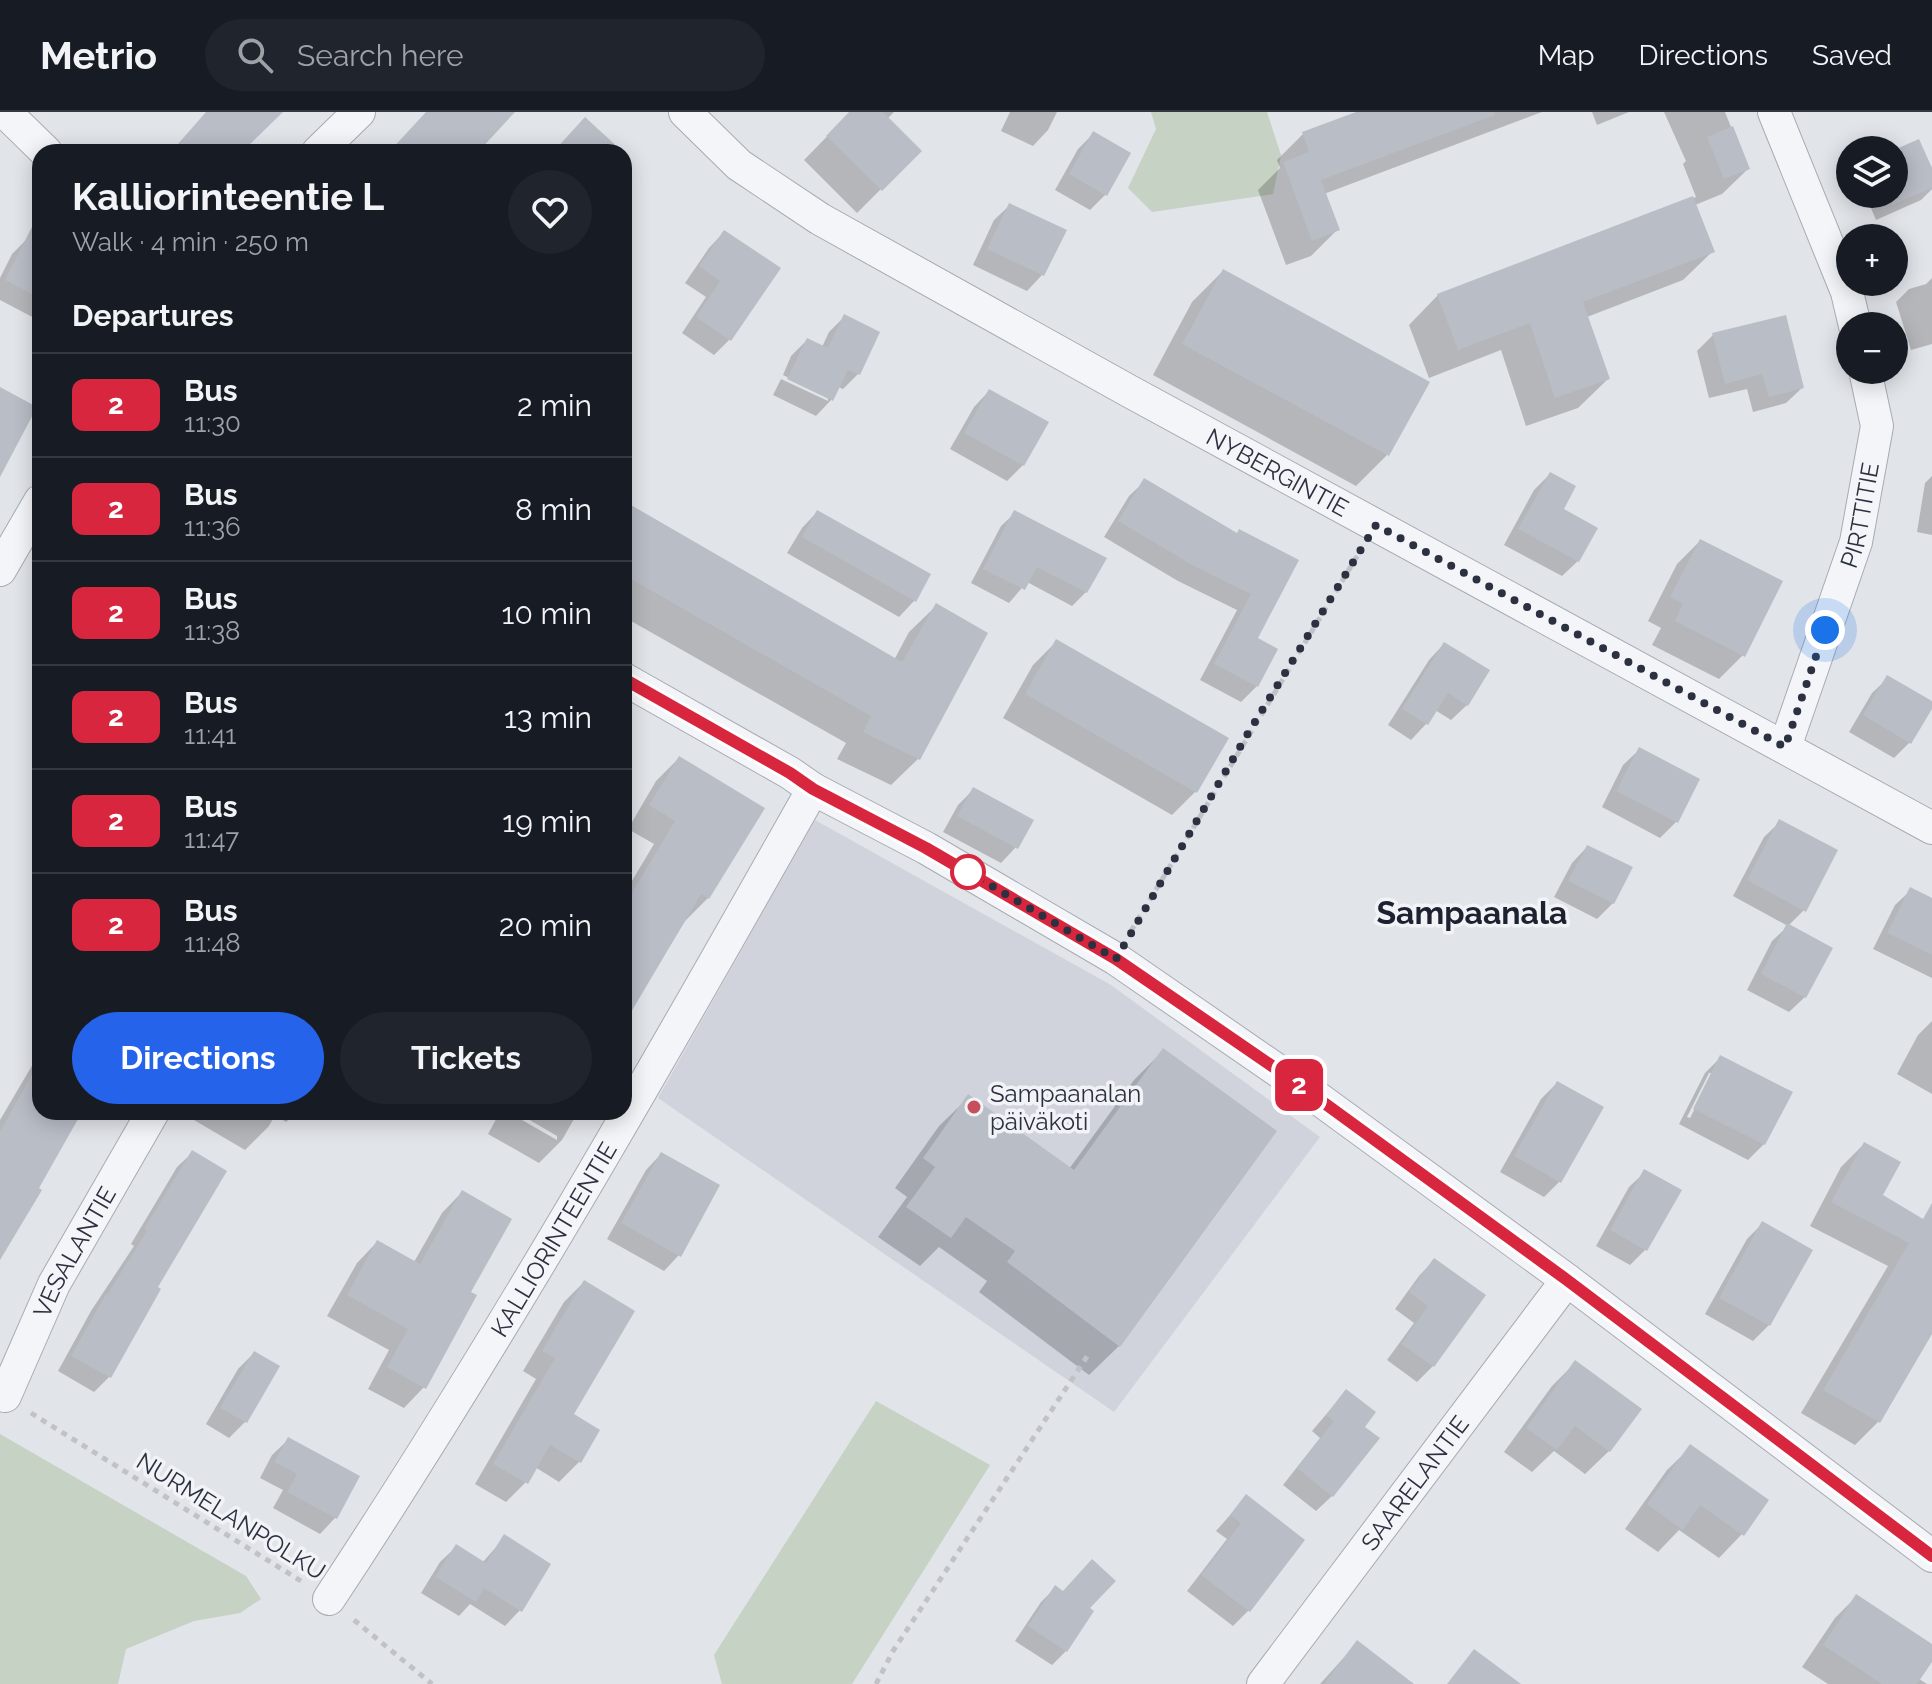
<!DOCTYPE html>
<meta charset="utf-8">
<style>
:root{--surface:#171b24;--page:#20242c;--text:#f1f3f6;--muted:#9ea1a6;--line:#363941;--accent:#2563eb}
body{margin:0;font-family:Raleway,sans-serif;background:var(--page);color:var(--text);height:100vh;display:flex;flex-direction:column;font-size:30px;white-space:nowrap}
*{box-sizing:border-box;margin:0}
p{font-size:26px;color:var(--muted)}
.icon{flex:none;width:44px;height:44px;fill:none;stroke:currentColor;stroke-width:2;stroke-linecap:round;stroke-linejoin:round}
.map{position:relative;flex:1;overflow:hidden}
.panel{position:absolute;left:32px;top:32px;width:600px;height:976px;display:flex;flex-direction:column;background:var(--surface);border-radius:24px;box-shadow:0 4px 20px #0003}
.panel>*{flex:none}
.badge{padding:0 16px;border-radius:12px;font-size:28px;line-height:52px}
.tools{position:absolute;left:1836px;top:24px;display:grid;gap:16px}
.tools a{display:grid;place-items:center;width:72px;height:72px;border-radius:50%;background:var(--surface);box-shadow:0 4px 20px #0003;font-size:40px}
.you{position:absolute;width:40px;height:40px;margin:-20px;border:6px solid #fff;border-radius:50%;background:#1a73e8;box-shadow:0 0 0 12px #1a73e833}
.map>.badge{position:absolute;translate:-50% -50%;box-shadow:0 0 0 4px #fff}
h2{padding:0 40px;font-size:30px;line-height:72px}
.round{display:grid;place-items:center;flex:none;width:84px;height:84px;border-radius:42px;background:var(--page)}
.head{display:flex;align-items:center;justify-content:space-between;height:136px;padding:0 40px}
h1{font-size:38px;font-weight:700;line-height:60px}
.primary-button{display:flex;gap:16px;margin-top:auto;padding:16px 40px}
.primary-button a{flex:1;height:92px;border-radius:48px;background:var(--accent);color:#fff;font-size:32px;font-weight:700;line-height:92px;text-align:center}
.primary-button a+a{background:var(--page);color:var(--text)}
ul{padding:0;list-style:none}
li{display:flex;align-items:center;gap:24px;height:104px;padding:0 40px;border-top:2px solid var(--line)}
li div{flex:1}
li b{display:block;font-size:30px}
li em{font-style:normal}
li .badge{min-width:88px;font-weight:700;text-align:center}
header{display:flex;align-items:center;gap:48px;box-sizing:border-box;height:112px;padding:0 40px;background:var(--surface);border-bottom:2px solid var(--line)}
header strong{font-size:38px}
nav{display:flex;gap:44px;margin-inline-start:auto;font-size:28px}
.search{width:560px;height:72px;background:var(--page);display:flex;align-items:center;gap:20px;box-sizing:border-box;padding:0 28px;border-radius:44px;color:var(--muted);font-size:30px}
.map>svg:first-child{display:block}
.built{fill:#d0d3db}
.green{fill:#c6d2c3}
.shadow{fill:#0003;fill-rule:evenodd}
.building{fill:#b9bdc6}
.lines{fill:none;stroke-linecap:round;stroke-linejoin:round}
.minor-casing{stroke:#a7abb3;stroke-width:34}
.path{stroke:#c0c2c8;stroke-width:5;stroke-dasharray:6 6;stroke-linecap:butt}
.minor{stroke:#f4f5f8;stroke-width:32}
.line-casing{stroke:#fff;stroke-width:18}
.line{stroke:#d7263d;stroke-width:12}
.walk{stroke:#2b3140;stroke-width:8;stroke-dasharray:0 14.4}
.stop-dot{fill:#fff;stroke:#d7263d;stroke-width:4}
.poi-dot{fill:#c54f5a;stroke:#f1f3f7;stroke-width:3}
.labels{text-anchor:middle;dominant-baseline:central;stroke-width:7;stroke-linejoin:round;paint-order:stroke}
.street-label{font-size:24px;fill:#2b3140;stroke:#f1f3f7}
.poi-label{font-size:24px;fill:#2b3140;stroke:#f1f3f7;text-anchor:start}
.district-label{font-size:32px;font-weight:bold;fill:#1d2231;stroke:#f1f3f7}
</style>
<header>
<strong>Metrio</strong>
<div class="search"><svg class="icon" aria-label="search" viewBox="0 0 24 24"><circle cx="10" cy="10" r="6"/><path d="M15 15l6 6"/></svg>Search here</div>
<nav><a>Map</a><a>Directions</a><a>Saved</a></nav>
</header>
<div class="map">
<svg width="1932" height="1572" viewBox="0 0 1932 1572">
<rect width="100%" height="100%" fill="#e1e4e9"/>
<path class="built" d="M815,708L1111,873L1320,1025L1114,1300L658,986Z"/>
<path class="green" d="M1151,0H1267L1281,43L1273,82L1152,100L1128,76L1156,17Z
M876,1289L990,1353L852,1572H722L714,1543Z
M0,1322L246,1464L261,1487L240,1501L194,1509L126,1537L118,1572H0Z"/>
<path class="shadow" d="M209,0H280L247,33L255,40H171Z
M851,0H894L887,7L919,39L857,101L804,48Z
M1010,0H1057L1048,18L1033,34L1001,19Z
M1362,0H1542L1324,82L1337,118L1311,144L1286,153L1258,78L1280,56L1277,48L1303,22Z
M1592,0H1629L1597,13Z
M1664,0H1725L1748,57L1722,82L1695,93L1713,139L1683,168L1587,205L1608,267L1578,296L1526,314L1501,238L1429,266L1409,213L1438,183L1696,85L1683,52L1686,49Z
M1093,22L1106,82L1090,98L1055,78L1078,37Z
M1894,40L1932,61V77L1921,88L1876,108L1865,82H1894Z
M624,43L630,49L624,56Z
M1010,93L1042,163L1027,179L973,153L994,108Z
M724,120L729,228L714,243L682,221L706,185L685,171L709,136Z
M27,127L40,133V209L0,188V166L12,142Z
M1223,159L1387,343L1356,374L1153,263L1192,190Z
M1932,166V232L1911,238L1896,190L1909,177L1926,172Z
M844,205L858,262L843,277L838,275L831,288L816,304L773,283L781,267L828,289V285L783,263L791,244L807,228L822,235L829,220Z
M1713,223L1802,276L1786,291L1753,300L1747,277L1709,286L1697,239Z
M989,279L1046,311L1023,353L1007,369L950,337L974,295Z
M1550,362L1578,449L1562,464L1504,433L1534,378Z
M1932,364V423L1917,420L1925,371Z
M1145,369L1236,423L1296,449L1255,527L1257,574L1241,590L1200,568L1237,498L1178,469L1104,425L1129,384Z
M624,392L894,548L909,520L936,494L918,647L891,673L837,647L846,631L624,505Z
M817,400L928,463L914,489L899,505L787,441L802,416Z
M1015,401L1086,480L1072,494L1027,470L1009,491L971,471L1001,414Z
M1700,429L1743,543L1719,567L1652,533L1661,516L1648,509L1677,452Z
M1057,529L1196,679L1172,703L1003,606L1033,553Z
M1444,532L1467,593L1451,608L1435,598L1426,612L1411,628L1388,613L1429,548Z
M1888,566L1932,592L1910,630L1894,646L1849,620L1872,581Z
M1639,638L1698,668L1676,710L1660,726L1602,695L1623,653Z
M679,646L708,786L685,809L624,908V782L654,732L628,717L656,669Z
M974,677L1016,735L1001,751L943,720L958,693Z
M1780,710L1804,798L1788,814L1805,885L1789,900L1747,878L1772,829L1788,814L1733,784L1764,725Z
M1587,735L1613,791L1597,807L1554,785L1572,751Z
M1911,778L1932,788V866L1873,837L1895,793Z
M1932,909V982L1897,962L1918,923Z
M1163,939L1119,1234L1089,1263L979,1180L987,1169L939,1135L920,1154L878,1125L907,1085L895,1076L939,1014L969,985L1069,1057L1134,968Z
M40,940V1000H80L0,1144V1008Z
M1721,945L1764,1032L1748,1048L1679,1012L1705,961ZM1709,961H1713L1690,1006L1687,1005Z
M1557,971L1559,1070L1544,1085L1500,1060L1541,987Z
M199,1000H297L286,1010L275,1003L269,1014L245,1038L194,1008Z
M500,1000H508L557,1028V1024L516,1000H578L562,1028L539,1051L488,1022Z
M1864,1032L1880,1084L1932,1113V1218L1878,1310L1855,1333L1801,1301L1888,1154L1810,1114L1841,1055Z
M192,1041L155,1176L158,1178L109,1265L94,1280L58,1259L91,1199L134,1134L131,1132L177,1055Z
M661,1042L679,1143L664,1159L607,1127L646,1058Z
M1645,1060V1138L1630,1153L1596,1134L1629,1075Z
M462,1080L468,1180L424,1275L404,1296L368,1277L389,1238L327,1204L357,1151L377,1130L414,1150L442,1101Z
M1763,1111L1769,1213L1753,1229L1705,1202L1747,1127Z
M1434,1148L1433,1254L1417,1270L1387,1248L1414,1211L1395,1197L1419,1164Z
M584,1170L571,1303L579,1350L559,1370L535,1355L526,1370L506,1390L475,1372L536,1267L523,1259L564,1190Z
M254,1241L278,1255L245,1310L229,1326L206,1312L238,1257Z
M1575,1251L1609,1339L1585,1362L1554,1339L1532,1360L1504,1340L1552,1274Z
M1346,1279L1362,1315L1332,1384L1316,1399L1283,1373L1320,1326L1312,1319Z
M288,1328L357,1364L335,1406L320,1422L273,1396L283,1378L260,1366L272,1343Z
M1691,1335L1742,1422L1719,1446L1679,1418L1658,1440L1625,1417L1667,1358Z
M1246,1385L1249,1498L1233,1514L1187,1479L1227,1427L1216,1419Z
M505,1425L520,1498L505,1514L470,1492L459,1504L421,1481L440,1450L456,1435L482,1451Z
M1055,1476L1086,1496L1066,1539L1052,1553L1015,1529L1041,1490Z
M1857,1484L1932,1534V1546L1919,1567L1927,1572H1828L1802,1555L1835,1506Z
M1357,1531L1411,1572H1320Z"/>
<path class="building" d="M206,0H283L242,40H171Z
M426,0H515L478,40H389Z
M849,0H883L922,39L882,79L826,24Z
M1356,0H1494L1495,3L1321,68L1340,118L1312,129L1283,50L1309,40L1302,20Z
M585,5L623,40H553Z
M1733,14L1750,57L1724,67L1707,25Z
M1093,19L1131,41L1107,84L1069,62Z
M1919,27L1932,56V76L1892,93L1887,82H1894V38Z
M1693,84L1715,140L1583,190L1610,267L1555,286L1530,211L1458,238L1437,182Z
M1009,91L1067,118L1044,164L987,137Z
M40,99V186L5,168Z
M724,118L781,156L731,229L696,205L720,169L699,154Z
M1223,157L1430,270L1389,344L1182,232Z
M844,202L880,220L860,263L848,258L833,289L787,267L807,226L828,236Z
M1786,203L1804,276L1769,285L1762,262L1725,272L1712,221Z
M0,275L37,295L0,365Z
M989,277L1049,310L1024,354L964,321Z
M1550,360L1576,374L1564,397L1598,416L1579,450L1518,417Z
M1144,366L1237,421L1239,417L1299,448L1258,526L1278,537L1258,575L1214,552L1251,482L1194,454L1118,409Z
M624,389L902,550L936,491L988,521L920,648L863,620L871,604L624,463Z
M817,398L931,462L916,490L802,425Z
M1014,398L1107,446L1087,481L1037,455L1025,478L983,457Z
M1700,427L1783,469L1745,545L1675,509L1683,492L1670,485Z
M1056,527L1229,626L1197,681L1025,582Z
M1444,530L1490,558L1468,594L1448,581L1428,613L1402,597Z
M1887,563L1932,589V597L1911,632L1863,603Z
M1639,635L1700,667L1678,711L1616,679Z
M679,644L765,696L709,787L701,782L624,912V794L675,709L649,693Z
M973,675L1034,708L1018,737L957,704Z
M1779,707L1838,738L1806,800L1747,768Z
M1587,733L1633,755L1614,792L1568,769Z
M1910,775L1932,786V843L1887,821Z
M1787,811L1833,836L1806,886L1761,862Z
M1163,936L1277,1019L1120,1235L1007,1150L1015,1139L966,1105L951,1126L906,1095L935,1055L923,1046L968,982L1074,1058Z
M1720,943L1793,980L1765,1033L1693,997Z
M40,948V1000H82L39,1076L42,1078L0,1148V1020Z
M1557,969L1604,995L1561,1071L1514,1044Z
M1864,1030L1901,1050L1883,1083L1923,1107L1932,1091V1222L1880,1311L1823,1278L1909,1131L1831,1090Z
M192,1038L227,1059L158,1175L161,1177L111,1266L71,1244L106,1182L107,1183L147,1119L144,1117Z
M661,1040L720,1073L681,1145L621,1111Z
M1644,1057L1682,1078L1647,1139L1610,1118Z
M462,1078L512,1107L471,1180L477,1183L426,1277L387,1255L408,1217L347,1183L377,1128L420,1152Z
M1762,1109L1813,1138L1770,1214L1719,1186Z
M1434,1146L1486,1183L1434,1255L1401,1232L1428,1194L1409,1180Z
M584,1168L635,1199L574,1302L600,1318L581,1351L550,1333L528,1372L493,1352L555,1246L542,1239Z
M254,1239L280,1254L247,1311L220,1296Z
M1575,1248L1642,1297L1610,1340L1575,1314L1557,1338L1526,1316Z
M1346,1277L1376,1300L1365,1315L1380,1326L1333,1385L1297,1356L1334,1309L1326,1303Z
M288,1325L360,1364L337,1407L287,1380L297,1362L274,1350Z
M1690,1332L1769,1388L1744,1424L1700,1393L1683,1418L1647,1392Z
M1246,1382L1305,1428L1250,1500L1201,1463L1241,1411L1230,1403Z
M504,1422L551,1452L522,1500L484,1476L476,1490L435,1465L456,1432L486,1451Z
M1092,1447L1116,1469L1090,1496L1094,1499L1067,1540L1028,1514L1055,1473L1063,1479Z
M1856,1482L1932,1532V1550L1917,1572H1882L1823,1533Z
M1357,1528L1414,1572H1324Z
M1474,1537L1521,1572H1447Z"/>
<g class="lines">
<defs>
<g id="minor">
<path d="M5,0L46,40"/>
<path id="s1" d="M685,0L739,53L820,107L1129,279L1932,716"/>
<path d="M1774,0L1847,180L1855,214"/>
<path d="M318,40L359,0"/>
<path d="M0,458L40,389"/>
<path d="M624,567L790,661L813,677L926,736L1116,847L1319,987L1567,1168L1932,1444"/>
<path id="s2" d="M1785,635L1856,430L1877,314L1865,258"/>
<path id="s3" d="M5,1284L54,1172L153,1000"/>
<path id="s4" d="M329,1487C502,1225 659,950 813,677"/>
<path id="s5" d="M1263,1572L1567,1168"/>
</g>
</defs>
<use href="#minor" class="minor-casing"/>
<path class="path" d="M1131,819L1359,441
M31,1301L301,1469
M354,1508L432,1572
M876,1572L893,1539L1088,1243"/>
<use href="#minor" class="minor"/>
</g>
<g class="lines">
<defs>
<path id="line" d="M624,567L790,661L813,677L926,736L1116,847L1294,969L1567,1168L1932,1444"/>
</defs>
<use href="#line" class="line-casing"/>
<use href="#line" class="line"/>
<path class="walk" d="M968,760L1116,847L1250,618L1376,413L1785,635L1825,518"/>
</g>
<circle class="stop-dot" cx="968" cy="760" r="16"/>
<circle class="poi-dot" cx="974" cy="995" r="8"/>
<g class="labels">
<g class="street-label">
<text stroke="none"><textPath href="#s1" startOffset="696">NYBERGINTIE</textPath></text>
<text stroke="none"><textPath href="#s2" startOffset="244">PIRTTITIE</textPath></text>
<text stroke="none"><textPath href="#s4" startOffset="424">KALLIORINTEENTIE</textPath></text>
<text stroke="none"><textPath href="#s3" startOffset="160">VESALANTIE</textPath></text>
<text stroke="none"><textPath href="#s5" startOffset="252">SAARELANTIE</textPath></text>
<text transform="translate(231 1404) rotate(32)">NURMELANPOLKU</text>
</g>
<g class="poi-label">
<text x="990" y="981">Sampaanalan<tspan x="990" dy="28">päiväkoti</tspan></text>
</g>
<g class="district-label">
<text x="1472" y="800">Sampaanala</text>
</g>
</g>
</svg>
<div class="tools">
<a><svg class="icon" aria-label="layers" viewBox="0 0 24 24"><path d="M12 4l9 5-9 5-9-5zM3 14l9 5 9-5"/></svg></a>
<a>+</a>
<a>−</a>
</div>
<div class="you" style="left:1825px;top:518px"></div>
<b class="badge" style="left:1299px;top:973px;background:#d7263d;color:#fff">2</b>
<section class="panel">
<div class="head"><div><h1>Kalliorinteentie L</h1><p>Walk · 4 min · 250 m</p></div><a class="round"><svg class="icon" aria-label="heart" viewBox="0 0 24 24"><path d="M12 20l-8-8c-3-5 5-10 8-4 3-6 11-1 8 4z"/></svg></a></div>
<h2>Departures</h2>
<ul>
<li><span class="badge" style="background:#d7263d;color:#fff">2</span><div><b>Bus</b><p>11:30</p></div><em>2 min</em></li>
<li><span class="badge" style="background:#d7263d;color:#fff">2</span><div><b>Bus</b><p>11:36</p></div><em>8 min</em></li>
<li><span class="badge" style="background:#d7263d;color:#fff">2</span><div><b>Bus</b><p>11:38</p></div><em>10 min</em></li>
<li><span class="badge" style="background:#d7263d;color:#fff">2</span><div><b>Bus</b><p>11:41</p></div><em>13 min</em></li>
<li><span class="badge" style="background:#d7263d;color:#fff">2</span><div><b>Bus</b><p>11:47</p></div><em>19 min</em></li>
<li><span class="badge" style="background:#d7263d;color:#fff">2</span><div><b>Bus</b><p>11:48</p></div><em>20 min</em></li>
</ul>
<div class="primary-button"><a>Directions</a><a>Tickets</a></div>
</section>
</div>
